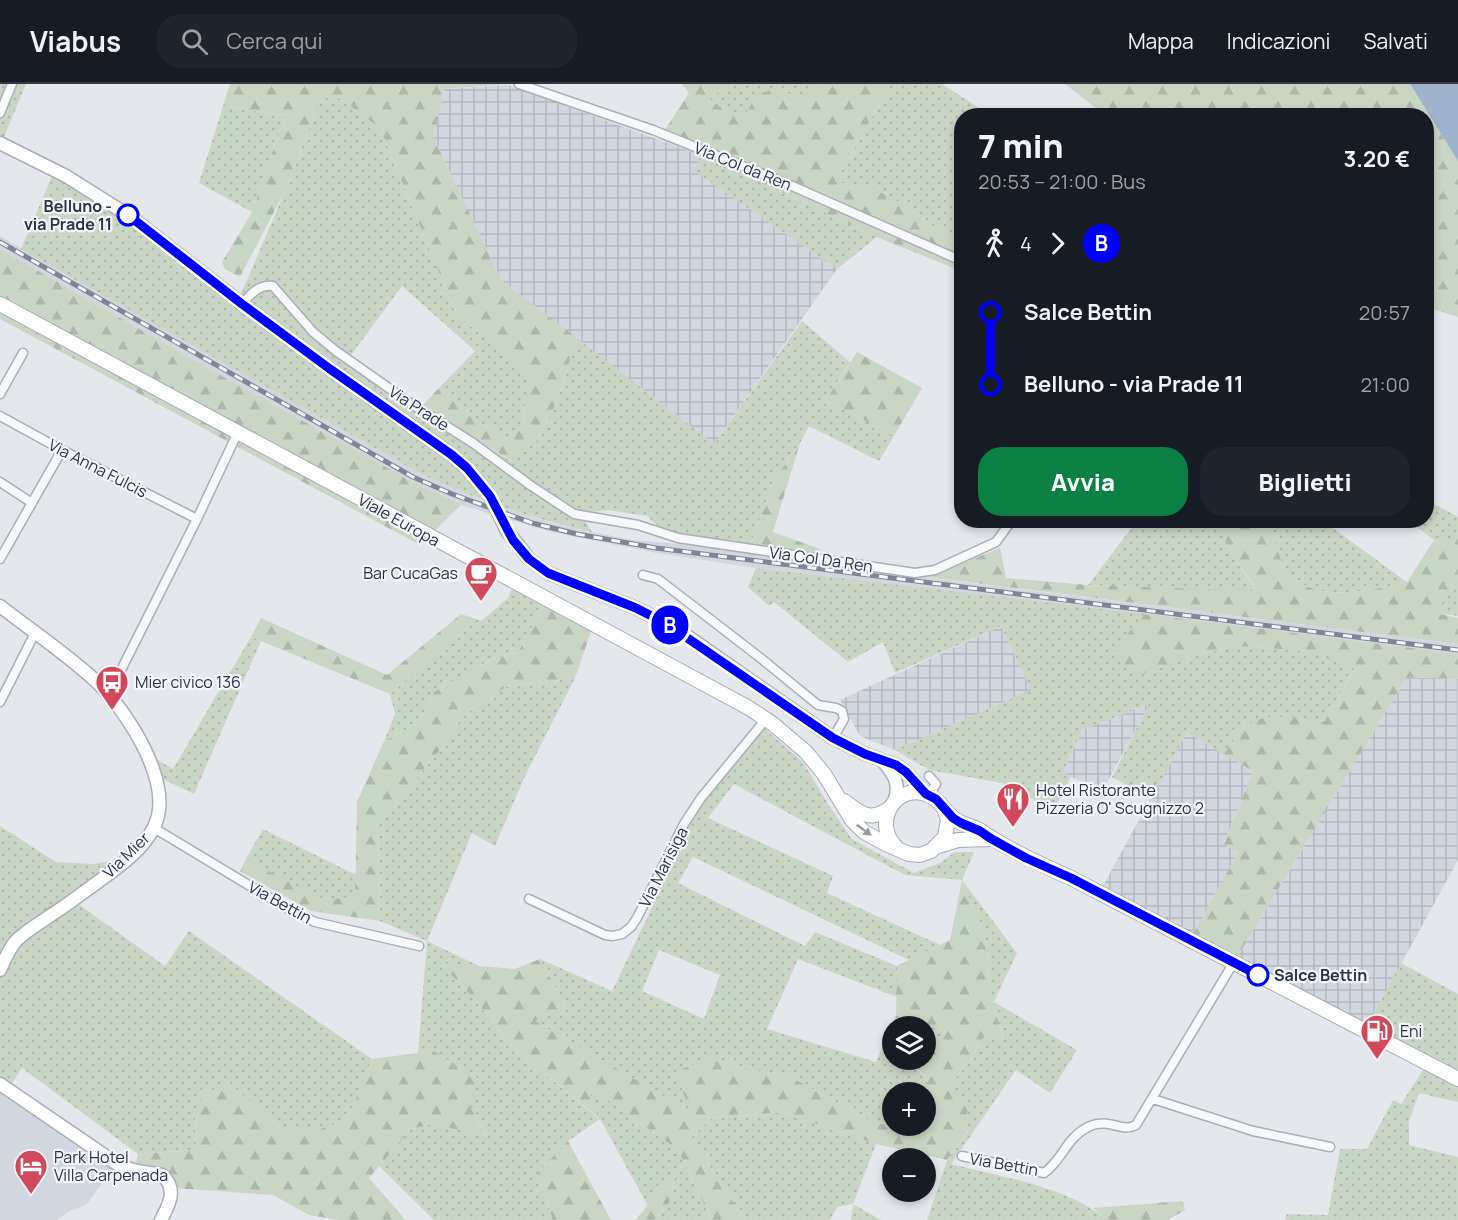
<!DOCTYPE html>
<html lang="it">
<meta charset="utf-8">
<style>
:root{--surface:#171b24;--page:#20242c;--text:#f1f3f6;--muted:#9ea1a6;--line:#363941;--accent:#0b8043}
body{margin:0;font-family:Manrope,sans-serif;background:var(--page);color:var(--text);height:100vh;display:flex;flex-direction:column;font-size:22px;white-space:nowrap}
*{box-sizing:border-box;margin:0}
p{font-size:20px;color:var(--muted)}
.icon{flex:none;width:33px;height:33px;fill:none;stroke:currentColor;stroke-width:2;stroke-linecap:round;stroke-linejoin:round}
.map{position:relative;flex:1;overflow:hidden}
.side{position:absolute;left:954px;top:24px;width:480px;height:420px;display:flex;flex-direction:column;background:var(--surface);border-radius:24px;box-shadow:0 3px 9px #0003}
.side>*{flex:none}
.badge{padding:0 12px;border-radius:20px;font-size:21px;line-height:39px}
.controls{position:absolute;left:882px;top:932px;display:grid;gap:12px}
.controls a{display:grid;place-items:center;width:54px;height:54px;border-radius:50%;background:var(--surface);box-shadow:0 3px 9px #0003;font-size:30px}
.map>.badge{position:absolute;translate:-50% -50%;box-shadow:0 0 0 3px #fff}
.legs{display:flex;align-items:center;gap:9px;height:66px;padding:0 24px;font-size:20px}
.legs p{margin-inline-start:auto}
.summary{display:flex;align-items:center;justify-content:space-between;height:102px;padding:0 24px}
h1{font-size:33px;font-weight:800;line-height:45px}
.action{display:flex;gap:12px;margin-top:auto;padding:12px 24px}
.action a{flex:1;height:69px;border-radius:24px;background:var(--accent);color:#fff;font-size:24px;font-weight:800;line-height:69px;text-align:center}
.action a+a{background:var(--page);color:var(--text)}
ul{padding:0 24px;list-style:none}
li{display:flex;align-items:center;gap:21px;height:72px;font-size:22px}
li i{display:grid;place-items:center;width:9px;height:100%;margin:0 8px;background:currentColor}
li i::after{content:'';width:15px;height:15px;margin:-8px;border:4px solid;border-radius:50%;background:var(--surface)}
li p{margin-inline-start:auto}
li:first-child i{background:linear-gradient(#0000 50%,currentColor 0)}
li:last-child i{background:linear-gradient(currentColor 50%,#0000 0)}
header{display:flex;align-items:center;gap:36px;box-sizing:border-box;height:84px;padding:0 30px;background:var(--surface);border-bottom:2px solid var(--line)}
header strong{font-size:28px}
nav{display:flex;gap:33px;margin-inline-start:auto;font-size:21px}
.search{width:420px;height:54px;background:var(--page);display:flex;align-items:center;gap:15px;box-sizing:border-box;padding:0 21px;border-radius:24px;color:var(--muted);font-size:22px}
.map>svg:first-child{display:block}
.built{fill:#d2d6de}
.industrial{fill:url(#industrial-grid)}
.grass{fill:url(#grass-dots);fill-rule:evenodd}
.forest{fill:url(#forest-firs)}
.water{fill:#9fb4cc}
.lines{fill:none;stroke-linecap:round;stroke-linejoin:round}
.street-casing{stroke:#a9aeb7;stroke-width:11}
.secondary-casing{stroke:#a9aeb7;stroke-width:15}
.primary-casing{stroke:#a3abb8;stroke-width:16}
.street{stroke:#f7f8fa;stroke-width:8}
.secondary{stroke:#fff;stroke-width:12}
.primary{stroke:#fff;stroke-width:14}
.rail-casing{stroke:#7d8696;stroke-width:5}
.rail{stroke:#f4f6f9;stroke-width:3;stroke-dasharray:9;stroke-linecap:butt}
.secondary-bridge-casing{stroke:#a9aeb7;stroke-width:15;stroke-linecap:butt}
.secondary-bridge{stroke:#fff;stroke-width:12}
.oneway{fill:#959aa2}
.line-1-casing{stroke:#fff;stroke-width:14}
.line-1{stroke:#00f;stroke-width:9}
.stop-1-dot{fill:#fff;stroke:#00f;stroke-width:3}
.labels{text-anchor:middle;dominant-baseline:central;stroke-width:4.5;stroke-linejoin:round;paint-order:stroke}
.street-label{font-size:16px;fill:#2b3445;stroke:#f4f6f9}
.stop-label{font-size:16px;font-weight:bold;fill:#2b3445;stroke:#f4f6f9;text-anchor:end}
.poi-label{font-size:16px;fill:#2b3445;stroke:#f4f6f9;text-anchor:start}
</style>
<header>
<strong>Viabus</strong>
<div class="search"><svg class="icon" aria-label="search" viewBox="0 0 24 24"><circle cx="10" cy="10" r="6"/><path d="M15 15l6 6"/></svg>Cerca qui</div>
<nav><a>Mappa</a><a>Indicazioni</a><a>Salvati</a></nav>
</header>
<div class="map">
<svg width="1458" height="1136" viewBox="0 0 1458 1136">
<defs>
<pattern id="industrial-grid" width="8" height="8" patternUnits="userSpaceOnUse" patternTransform="scale(1.5)"><rect width="8" height="8" fill="#d2d6de"/><path d="M0 4h8M4 0v8" fill="none" stroke="#b4b8c0"/></pattern>
<pattern id="grass-dots" width="8" height="8" patternUnits="userSpaceOnUse" patternTransform="scale(1.5)"><rect width="8" height="8" fill="#c9d6c5"/><path d="M2 2h.1M6 6h.1" fill="none" stroke="#adb8ab" stroke-width="1.8" stroke-linecap="round"/></pattern>
<pattern id="forest-firs" width="22" height="20" patternUnits="userSpaceOnUse" patternTransform="scale(1.5)"><rect width="22" height="20" fill="#c9d6c5"/><path d="M5 1l3.5 6h-7zM16 11l3.5 6h-7z" fill="#adb8ab"/></pattern>
</defs>
<rect width="100%" height="100%" fill="#e4e7ec"/>
<path class="built" d="M0,152L416,387L483,417L558,441L632,456L678,460L818,480L1458,560V570L756,484L651,468L551,448L461,421L413,398L222,292L0,165Z
M0,1002L115,1081L87,1120L68,1128L57,1136H0Z"/>
<path class="industrial" d="M508,1L701,71L695,87L837,185L714,360L502,197L434,54L444,5Z
M1001,542L1032,606L895,666L860,652L840,616Z
M1407,593L1458,595V776L1365,946L1234,878Z
M1150,619L1102,708L1063,689L1082,646Z
M1187,648L1253,687L1224,760L1238,768L1190,856L1099,809Z"/>
<path class="grass" d="M0,0H26L0,63Z
M727,0H821L805,15L744,33L708,17Z
M891,0H942L990,31L962,32L961,152L935,144L899,118L835,98Z
M325,4L380,44L456,230L531,291L522,342L507,356L481,339L439,304L475,267L402,202L351,271L422,322L511,377L538,356L557,317L577,254L714,360L802,237L850,278L826,316L894,352L879,377L809,342L800,359L774,396L747,470L678,460L647,432L608,426L580,429L592,448C529,434 474,415 416,387L21,165L53,90L116,129L236,222L285,107Z
M223,22L285,32L252,128L199,99Z
M701,71L712,76L877,153L837,185L694,87Z
M1427,416L1458,433V448L1453,460L1434,456L1409,437L1426,436Z
M1224,436C1216,455 1247,492 1258,508L1088,501L1137,437Z
M1262,437H1323L1407,498C1371,506 1319,520 1290,491C1281,482 1279,467 1274,457C1271,450 1266,443 1262,437Z
M756,484L1145,530L1121,557L1172,579L1201,570L1236,562L1309,567L1355,584L1321,644L1300,633L1245,641L1224,670L1187,648L1152,715L1112,693L1149,620L1082,646L1063,689L1071,692L1054,726L1002,699L929,686L895,666L1031,606L1001,542L895,589L883,558L848,578L774,518L769,522L748,503Z
M1458,493V532L1435,529Z
M513,501L545,520L518,568L492,575L434,608L420,638L384,657L395,630L390,610L476,535L481,537L508,514Z
M251,553L261,557L194,710L161,694L139,665L173,685Z
M575,594L525,692L495,762L472,749L427,857L479,882L441,880L475,916L514,964L598,1034L587,1001L678,1066L712,1136H655L669,1119L675,1092L648,1122L600,1035L568,1057L536,1090L552,1133L551,1136H434L379,1082L411,1045L432,1040L486,1051L469,1020L433,967L418,969L427,857L380,837L378,741L439,667L463,632L506,603Z
M764,644L803,678L828,720L852,755L914,789L940,779L955,768H974L962,796L1017,869L994,918L1077,966L1050,1009L1016,986L951,1080C1005,1094 1063,1101 1108,1136H927L947,1076L969,1046L961,1043L949,1004L985,952L1004,955L990,910L987,862L962,796L905,791L734,700L708,734L833,792L827,809L940,861L909,876L693,773L678,799L805,862L815,848L897,882V913L798,875L767,945L876,978L896,931L945,947L926,972V942H892V975H897C922,988 934,992 926,1023V1008H892V1040L874,1039L789,992L748,985L709,974L692,1029L534,937L566,923L540,875L612,907L649,830L674,768L689,738L705,711L742,672ZM659,866L720,891L704,935L642,907Z
M0,742L56,778L94,780L123,775L67,812L165,882L189,847L372,975L347,1037L313,1047L281,1045L229,999L195,1033L196,1066L138,1070L22,984L7,1007L0,1002Z
M263,745L356,791V814L321,816L246,775Z
M1401,879L1458,910V1018L1419,1009L1409,1037V1061L1458,1073V1136H1285L1287,1130L1328,1131L1340,1065H1367L1393,1016L1401,1020L1427,980L1365,946Z
M781,1028L876,1060L853,1120L881,1136H851L853,1120L837,1123L830,1136H745L691,1054L712,1034Z"/>
<path class="forest" d="M230,0H508L444,5L434,54L502,197L577,254L557,317L538,356L512,377L422,322L439,304L481,339L507,356L522,342L530,291L456,230L380,44L325,4L285,107L240,193L225,185L222,178L252,128L285,32L223,22Z
M682,0H727L708,17L744,33L757,10L776,5L805,15L821,0H891L835,98L869,102L899,118L935,144L961,152V187L877,153L712,76L659,55L689,9Z
M1065,0H1410L1458,77V233L1427,223L1426,32L1098,31L1096,24Z
M0,165L222,292L413,398L461,421L420,461L0,235Z
M857,268L922,304L894,352L826,316Z
M800,359L773,448L820,465L818,480L747,470L774,396Z
M1262,437C1266,443 1271,450 1274,456C1279,467 1281,482 1290,491C1319,520 1371,506 1407,498L1434,456L1453,460L1458,448V493L1436,529L1458,534V560L928,493L1000,464L1006,494L1088,501L1257,507C1248,490 1215,457 1224,437Z
M545,520L592,545L575,594L506,603L463,632L439,667L378,741L380,837L311,827L240,787L246,775L321,815L355,814L357,718L384,657L420,638L434,608L492,575L518,568Z
M461,530L476,535L390,610L251,553L261,534L387,591Z
M1145,530L1458,570V595L1407,593L1234,878L1190,856L1238,768L1224,761L1253,687L1224,670L1245,641L1266,633H1300L1321,643L1355,585L1309,567L1236,562L1201,570L1143,590L1116,576L1121,557Z
M962,796L987,862L990,910L1004,956L985,952L949,1004L970,1022L961,1042L969,1045L947,1076L876,1060L781,1028L712,1034L691,1054L745,1136H712L678,1066L588,1002L600,1035L514,964L475,916L440,879L515,885L540,875L566,923L535,937L691,1028L675,988L709,974L748,985L789,992L874,1039L892,1041H926C926,1024 934,1003 922,989C917,983 904,979 897,975H926V972L945,947L896,931L897,882L950,856Z
M433,967L477,993L469,1020L486,1052L432,1040L411,1045L369,1094L406,1136H338L309,1131L273,1111L173,1104L167,1092L135,1085L138,1070L196,1066L195,1033L203,1010L229,999L281,1045L313,1047L347,1037L372,975Z
M568,1057L611,1136H551L552,1133L536,1090Z
M675,1091L669,1119L655,1136H635Z
M1183,1117L1185,1126L1168,1136H1108L1093,1124Z"/>
<path class="water" d="M1410,0H1458V77Z"/>
<g class="lines">
<defs>
<path id="street" d="M519,0L653,46L790,101L962,177
M0,29L12,0
M242,220C251,210 259,200 273,202L313,248L336,267L413,321L473,359L530,401L574,430L638,441L678,454L915,489L935,486L996,458L1012,436
M0,310L23,269
M0,332L62,366L197,435
M0,398L32,419
M0,475L62,366
M643,491L658,495L758,572L818,621L836,624L842,627L844,635L833,654
M109,610L197,435L238,348
M0,618L35,549
M929,692L936,700L929,711
M154,744L295,829L315,838L419,862
M529,815L605,851L613,852L622,850L631,843L637,834L684,740L701,714L766,635
M1153,1015L1253,1047L1330,1063
M962,1072L1044,1089C1063,1076 1066,1053 1090,1042C1110,1034 1122,1049 1136,1041L1234,878"/>
<path id="secondary" d="M0,59L66,92L131,133L242,220L330,285L452,371L467,384L490,412
M507,447L529,475L548,489L636,524L677,545L833,654L865,670L896,681L906,688L926,710
M0,522C33,548 70,572 100,601C129,631 175,701 154,743C142,769 111,788 88,805C76,814 64,823 51,831C39,840 25,847 15,858C8,867 4,877 0,886
M882,676C894,690 901,700 894,718
M0,1000L120,1082L137,1087L162,1091C178,1105 169,1121 161,1136"/>
<path id="primary" d="M0,220L749,624L773,640L806,668L824,690L852,736L864,748L886,760L909,770L920,771L931,767L945,753L948,736L945,727
M844,717C861,729 869,739 890,724
M938,762L958,756L990,755
M896,763C871,738 897,697 929,711C941,716 945,729 956,736C963,741 973,742 981,747C1009,766 1040,780 1071,794L1458,995"/>
</defs>
<use href="#street" class="street-casing"/>
<use href="#secondary" class="secondary-casing"/>
<use href="#primary" class="primary-casing"/>
<use href="#street" class="street"/>
<use href="#secondary" class="secondary"/>
<use href="#primary" class="primary"/>
<defs>
<path id="rail" d="M0,158L413,393L452,410L532,439L577,450L656,464L1458,566"/>
</defs>
<use href="#rail" class="rail-casing"/>
<use href="#rail" class="rail"/>
<defs>
<path id="secondary-bridge" d="M490,412L507,447"/>
</defs>
<use href="#secondary-bridge" class="secondary-bridge-casing"/>
<use href="#secondary-bridge" class="secondary-bridge"/>
</g>
<defs><path id="oneway-solid" d="M-6-.8H1V-3.2L6.5 0L1 3.2V.8H-6Z" transform="scale(1.5)"/></defs>
<use class="oneway" href="#oneway-solid" transform="translate(864 746) rotate(36)"/>
<g class="lines">
<defs>
<path id="line-1" d="M128,131L242,220L330,285L452,371L467,384L490,412L513,456L529,475L548,489L636,524L667,540L833,654L865,670L896,681L906,688L926,710L936,715L953,734L961,739L980,747L990,754L1026,774L1071,794L1258,891"/>
</defs>
<use href="#line-1" class="line-1-casing"/>
<use href="#line-1" class="line-1"/>
</g>
<defs>
<symbol id="cafe-pin" viewBox="-11 -11 22 30"><path d="M0 17L-7.5 6A9.5 9.5 0 1 1 7.5 6Z" fill="#d1495b" stroke="#f4f6f9"/><path d="M-5.5-4.5H6V0H3Q3 3.5 0 3.5H-2.5Q-5.5 3.5-5.5 0ZM3-3.2v2h1.7v-2ZM-6 4.5H4V6H-6Z" fill="#fff"/></symbol>
<symbol id="bus-pin" viewBox="-11 -11 22 30"><path d="M0 17L-7.5 6A9.5 9.5 0 1 1 7.5 6Z" fill="#d1495b" stroke="#f4f6f9"/><path d="M-5-6H5V4H4V6H2V4H-2V6H-4V4H-5ZM-3.5-4V0h7V-4ZM-3.5 1.2v1.5H-2V1.2ZM2 1.2v1.5H3.5V1.2Z" fill="#fff"/></symbol>
<symbol id="restaurant-pin" viewBox="-11 -11 22 30"><path d="M0 17L-7.5 6A9.5 9.5 0 1 1 7.5 6Z" fill="#d1495b" stroke="#f4f6f9"/><path d="M-5-6h1v4h1v-4h1v4h1v-4h1v5L-1.5 .5V6h-2V.5L-5-1ZM5-6V6H3V1.5H1.5Q1.5-4 5-6Z" fill="#fff"/></symbol>
<symbol id="fuel-pin" viewBox="-11 -11 22 30"><path d="M0 17L-7.5 6A9.5 9.5 0 1 1 7.5 6Z" fill="#d1495b" stroke="#f4f6f9"/><path d="M-5.5-6h7V0h2V4h1.3V-2.5L3-4.5l.8-.8L6-3V5H2.5V1h-1V6h-7ZM-4.2-4.7v3.2H.2V-4.7Z" fill="#fff"/></symbol>
<symbol id="hotel-pin" viewBox="-11 -11 22 30"><path d="M0 17L-7.5 6A9.5 9.5 0 1 1 7.5 6Z" fill="#d1495b" stroke="#f4f6f9"/><path d="M-6-4.5h1.5V1H6V5H4.5V3h-9V5H-6ZM-4 0a1.8 1.8 0 1 1 3.6 0ZM.5 0V-2.5h3Q6-2.5 6 0Z" fill="#fff"/></symbol>
</defs>
<g fill-rule="evenodd">
<use href="#cafe-pin" x="462" y="470" width="38" height="52"/>
<use href="#bus-pin" x="93" y="579" width="38" height="52"/>
<use href="#restaurant-pin" x="994" y="696" width="38" height="52"/>
<use href="#fuel-pin" x="1358" y="928" width="38" height="52"/>
<use href="#hotel-pin" x="12" y="1063" width="38" height="52"/>
</g>
<g class="stop-1-dot">
<circle cx="128" cy="131" r="10"/>
<circle cx="1258" cy="891" r="10"/>
</g>
<g class="labels">
<g class="street-label">
<text transform="translate(743 82) rotate(22)">Via Col da Ren</text>
<text transform="translate(419 324) rotate(33)">Via Prade</text>
<text transform="translate(98 384) rotate(27)">Via Anna Fulcis</text>
<text transform="translate(399 436) rotate(29)">Viale Europa</text>
<text transform="translate(821 475) rotate(8)">Via Col Da Ren</text>
<text transform="translate(126 771) rotate(-44)">Via Mier</text>
<text transform="translate(663 783) rotate(-63)">Via Marisiga</text>
<text transform="translate(280 818) rotate(29)">Via Bettin</text>
<text transform="translate(1004 1080) rotate(10)">Via Bettin</text>
</g>
<g class="stop-label">
<text x="112" y="122">Belluno -<tspan x="112" dy="18">via Prade 11</tspan></text>
<text x="1274" y="891" text-anchor="start">Salce Bettin</text>
</g>
<g class="poi-label">
<text x="458" y="489" text-anchor="end">Bar CucaGas</text>
<text x="135" y="598">Mier civico 136</text>
<text x="1036" y="706">Hotel Ristorante<tspan x="1036" dy="18">Pizzeria O' Scugnizzo 2</tspan></text>
<text x="1400" y="947">Eni</text>
<text x="54" y="1073">Park Hotel<tspan x="54" dy="18">Villa Carpenada</tspan></text>
</g>
</g>
</svg>
<div class="controls">
<a><svg class="icon" aria-label="layers" viewBox="0 0 24 24"><path d="M12 4l9 5-9 5-9-5zM3 14l9 5 9-5"/></svg></a>
<a>+</a>
<a>−</a>
</div>
<b class="badge" style="left:670px;top:541px;background:#00f;color:#fff">B</b>
<section class="side">
<div class="summary"><div><h1>7 min</h1><p>20:53 – 21:00 · Bus</p></div><b>3.20 €</b></div>
<div class="legs"><svg class="icon" aria-label="walk" viewBox="0 0 24 24"><circle cx="13" cy="4" r="2"/><path d="M13 8l-2 6 4 7M11 14l-3 7M7 12l3-4h3l4 4"/></svg>4<svg class="icon" aria-label="forward" viewBox="0 0 24 24"><path d="M9 5l7 7-7 7"/></svg><b class="badge" style="background:#00f;color:#fff">B</b></div>
<ul>
<li><i style="color:#00f"></i><b>Salce Bettin</b><p>20:57</p></li>
<li><i style="color:#00f"></i><b>Belluno - via Prade 11</b><p>21:00</p></li>
</ul>
<div class="action"><a>Avvia</a><a>Biglietti</a></div>
</section>
</div>
